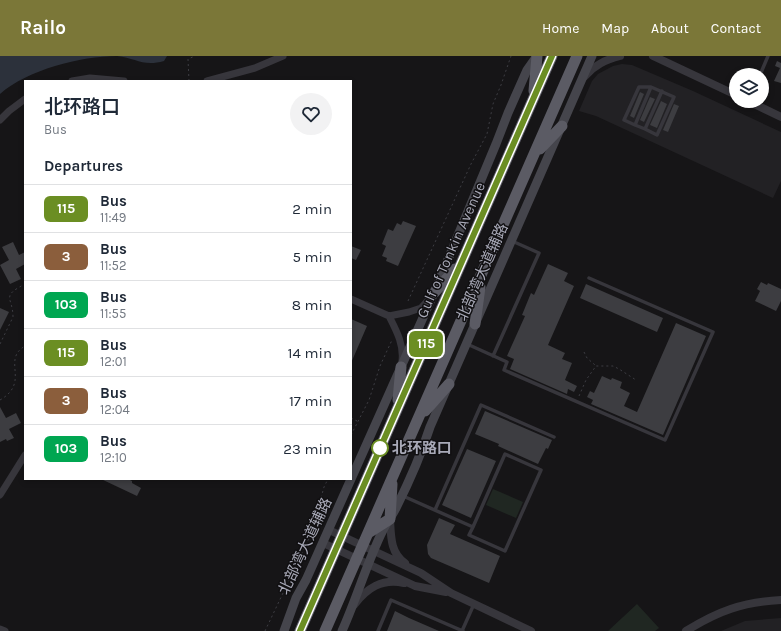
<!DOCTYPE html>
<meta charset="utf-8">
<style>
:root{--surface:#fff;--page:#f2f2f3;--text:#1f2937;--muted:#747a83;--line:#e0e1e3;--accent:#7b7738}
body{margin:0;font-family:Karla,"Noto Sans SC",sans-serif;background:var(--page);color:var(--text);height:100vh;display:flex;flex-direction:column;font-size:15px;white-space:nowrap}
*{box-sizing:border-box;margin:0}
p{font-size:13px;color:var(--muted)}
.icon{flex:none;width:22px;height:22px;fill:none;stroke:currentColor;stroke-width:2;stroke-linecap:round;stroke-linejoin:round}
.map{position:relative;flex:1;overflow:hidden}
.side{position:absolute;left:24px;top:24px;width:328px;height:400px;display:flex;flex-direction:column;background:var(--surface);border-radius:0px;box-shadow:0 2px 6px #0003}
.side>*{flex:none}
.badge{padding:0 8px;border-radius:6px;font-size:14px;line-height:26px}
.controls{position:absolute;left:729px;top:12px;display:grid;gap:8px}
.controls a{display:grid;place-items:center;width:40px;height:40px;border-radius:50%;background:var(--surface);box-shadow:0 2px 6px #0003;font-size:20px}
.map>.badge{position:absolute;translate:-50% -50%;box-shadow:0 0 0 2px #fff}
h2{padding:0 20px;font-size:15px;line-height:36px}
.round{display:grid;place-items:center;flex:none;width:42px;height:42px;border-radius:21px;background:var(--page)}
.head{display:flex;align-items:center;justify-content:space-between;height:68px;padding:0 20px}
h1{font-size:19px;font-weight:600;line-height:30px}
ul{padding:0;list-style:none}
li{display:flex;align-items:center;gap:12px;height:48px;padding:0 20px;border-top:1px solid var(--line)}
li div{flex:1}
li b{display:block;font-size:15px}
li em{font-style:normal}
li .badge{min-width:44px;font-weight:700;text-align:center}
header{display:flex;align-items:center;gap:24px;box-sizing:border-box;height:56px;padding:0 20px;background:var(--accent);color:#fff}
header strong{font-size:19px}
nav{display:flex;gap:22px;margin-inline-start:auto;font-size:14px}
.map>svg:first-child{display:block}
.built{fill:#222124}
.green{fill:#202722}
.water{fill:#2c313b}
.building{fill:#3d3d41}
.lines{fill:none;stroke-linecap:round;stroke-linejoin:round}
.path{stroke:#3d3d43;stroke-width:1;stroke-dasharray:2 3;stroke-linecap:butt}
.service{stroke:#37363c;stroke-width:3.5}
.minor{stroke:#37363c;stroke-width:7}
.tertiary{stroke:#37363c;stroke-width:8}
.secondary{stroke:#45454c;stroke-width:9}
.trunk{stroke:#5b5b64;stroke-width:11}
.line-casing{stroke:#fff;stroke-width:9}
.line{stroke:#6b8e23;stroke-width:6}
.stop-dot{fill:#fff;stroke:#6b8e23;stroke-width:2}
.labels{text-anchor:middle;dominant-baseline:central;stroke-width:3;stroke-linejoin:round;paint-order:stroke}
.street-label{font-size:15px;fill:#a8a9b7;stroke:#111012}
.stop-label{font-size:15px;font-weight:bold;fill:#a8a9b7;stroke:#111012;text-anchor:start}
</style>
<header>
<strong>Railo</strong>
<nav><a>Home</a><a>Map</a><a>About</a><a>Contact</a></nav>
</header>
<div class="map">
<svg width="781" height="575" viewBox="0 0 781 575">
<rect width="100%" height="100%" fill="#161517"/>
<path class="built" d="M622,8L632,9L693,35L781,76V125L773,142L596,60L579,55L592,25L598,18L613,10Z
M781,562V575H721L745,565Z"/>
<path class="green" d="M493,433L523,446L516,462L486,449Z
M637,548L659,572L655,575H608Z"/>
<path class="water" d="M0,0H167L164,5C143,11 136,2 117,0C81,0 27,14 0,38Z"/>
<path class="building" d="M777,5L781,7V27L774,25L780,12L775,10Z
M640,36L644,38L634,62L630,60Z
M650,41L655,43L644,66L640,64Z
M661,45L667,48L657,72L650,69Z
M674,48L679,50L668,76L663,74Z
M403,165L416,170L398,210L386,205L387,202L382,200L386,190L382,188L388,173L393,175L397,167L401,169Z
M13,186L19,199L25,196V208L16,213L21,223L10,228L0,209L9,204L2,191Z
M351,190L361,194L356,204L351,202Z
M548,208L568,217L564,225L574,230L548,289L565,297L562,303L572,307L565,324L577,330L574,336L568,333L567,338L510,313L514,303L507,300L525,260L522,259L531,237L534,239Z
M761,226L767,229L768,227L781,233V245L776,255L755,245L760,235L757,233Z
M586,228L663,262L657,276L580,242Z
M0,252L9,256L0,274Z
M351,263L367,270L351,307Z
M676,267L706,280L663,379L591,348L593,344L587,341L590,335L594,337L602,320L611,324L612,322L622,326L620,332L630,337L624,350L637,356Z
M0,351L6,362L16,357L21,367L9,373L14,382L7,385L6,383L0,386Z
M485,355L552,384L548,393L546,392L538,408L498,390L499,388L475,378Z
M467,393L496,405L471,462L442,449Z
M101,423H128L132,425V427L141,432L137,440Z
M439,462L455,469L450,478L500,500L489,527L431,502L428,498L427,489Z
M395,555L409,562L439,575H387Z"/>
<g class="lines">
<path class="path" d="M189,25L188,3L195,0
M408,245L471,108L487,78L493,48L501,29L511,0
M0,288L13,261C13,241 0,241 25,228
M584,296L587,302L595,309
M579,340L586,324L596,310H613L619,313L636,324
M0,344C31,326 1,304 25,290
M351,362L357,365
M351,379L369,344L380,310L392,284
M265,575L311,478L324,431L328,423"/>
<path class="service" d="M760,19L768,0
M635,69L624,64L639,31H651
M645,73L635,69L651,31L674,41L657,79L645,73L662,35
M467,288L507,306L504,314L665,384L713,276L589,222
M493,300L539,197L512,185
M403,440L473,471L469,479L505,495L541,414L505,398L473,471
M435,454L481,349L554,381
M378,575L391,544L463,575
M462,575L474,548"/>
<path class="minor" d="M72,25L90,22L124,25
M207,25L255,12L283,0
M0,64L9,55L25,43
M351,243L389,260L409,256L421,252L430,242
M389,260C396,274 404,288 402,305
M0,439L25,399
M0,573L5,575"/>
<path class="tertiary" d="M653,0L736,39
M585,20C595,9 605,4 620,0
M748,45L781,61
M390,463C391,479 390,497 405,507
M329,474L421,517L451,537L531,575
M323,487L415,530L446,536
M354,549C367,532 382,522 404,527
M686,575C718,555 743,546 781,544"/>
<path class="secondary" d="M284,575L296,542L306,524L434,237L496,88L508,57L527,14L537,0
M342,575C357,542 367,506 383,474C387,466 392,460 396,452C409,426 421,399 430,371L592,0"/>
<path class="trunk" d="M534,35L537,0
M540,93L562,70
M434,237L455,213
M475,268L480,231
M398,344L401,311
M425,355L449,328
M368,477L390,463L392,428
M300,575L552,0
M325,575L577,0"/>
</g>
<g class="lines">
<defs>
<path id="line" d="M300,575L552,0"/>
</defs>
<use href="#line" class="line-casing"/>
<use href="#line" class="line"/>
</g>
<circle class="stop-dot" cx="380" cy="392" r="8"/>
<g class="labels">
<g class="street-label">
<text transform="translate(451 194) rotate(-66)">Gulf of Tonkin Avenue</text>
<text transform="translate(482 216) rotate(-66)">北部湾大道辅路</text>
<text transform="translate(305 490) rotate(-65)">北部湾大道辅路</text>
</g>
<g class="stop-label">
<text x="392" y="392">北环路口</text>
</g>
</g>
</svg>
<div class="controls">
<a><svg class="icon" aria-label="layers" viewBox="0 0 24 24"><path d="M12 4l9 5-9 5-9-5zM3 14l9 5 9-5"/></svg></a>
</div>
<b class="badge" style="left:426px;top:288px;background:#6b8e23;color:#fff">115</b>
<section class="side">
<div class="head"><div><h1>北环路口</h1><p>Bus</p></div><a class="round"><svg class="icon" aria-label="heart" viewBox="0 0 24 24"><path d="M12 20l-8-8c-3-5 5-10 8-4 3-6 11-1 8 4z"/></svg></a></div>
<h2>Departures</h2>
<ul>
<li><span class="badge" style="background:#6b8e23;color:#fff">115</span><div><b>Bus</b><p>11:49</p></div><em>2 min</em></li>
<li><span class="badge" style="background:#8b5e3c;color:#fff">3</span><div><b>Bus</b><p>11:52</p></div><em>5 min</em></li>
<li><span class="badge" style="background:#00a651;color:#fff">103</span><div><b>Bus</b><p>11:55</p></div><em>8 min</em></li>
<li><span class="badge" style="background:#6b8e23;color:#fff">115</span><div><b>Bus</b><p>12:01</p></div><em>14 min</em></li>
<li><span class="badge" style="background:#8b5e3c;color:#fff">3</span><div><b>Bus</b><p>12:04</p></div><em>17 min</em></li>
<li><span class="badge" style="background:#00a651;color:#fff">103</span><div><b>Bus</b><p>12:10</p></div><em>23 min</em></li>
</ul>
</section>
</div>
